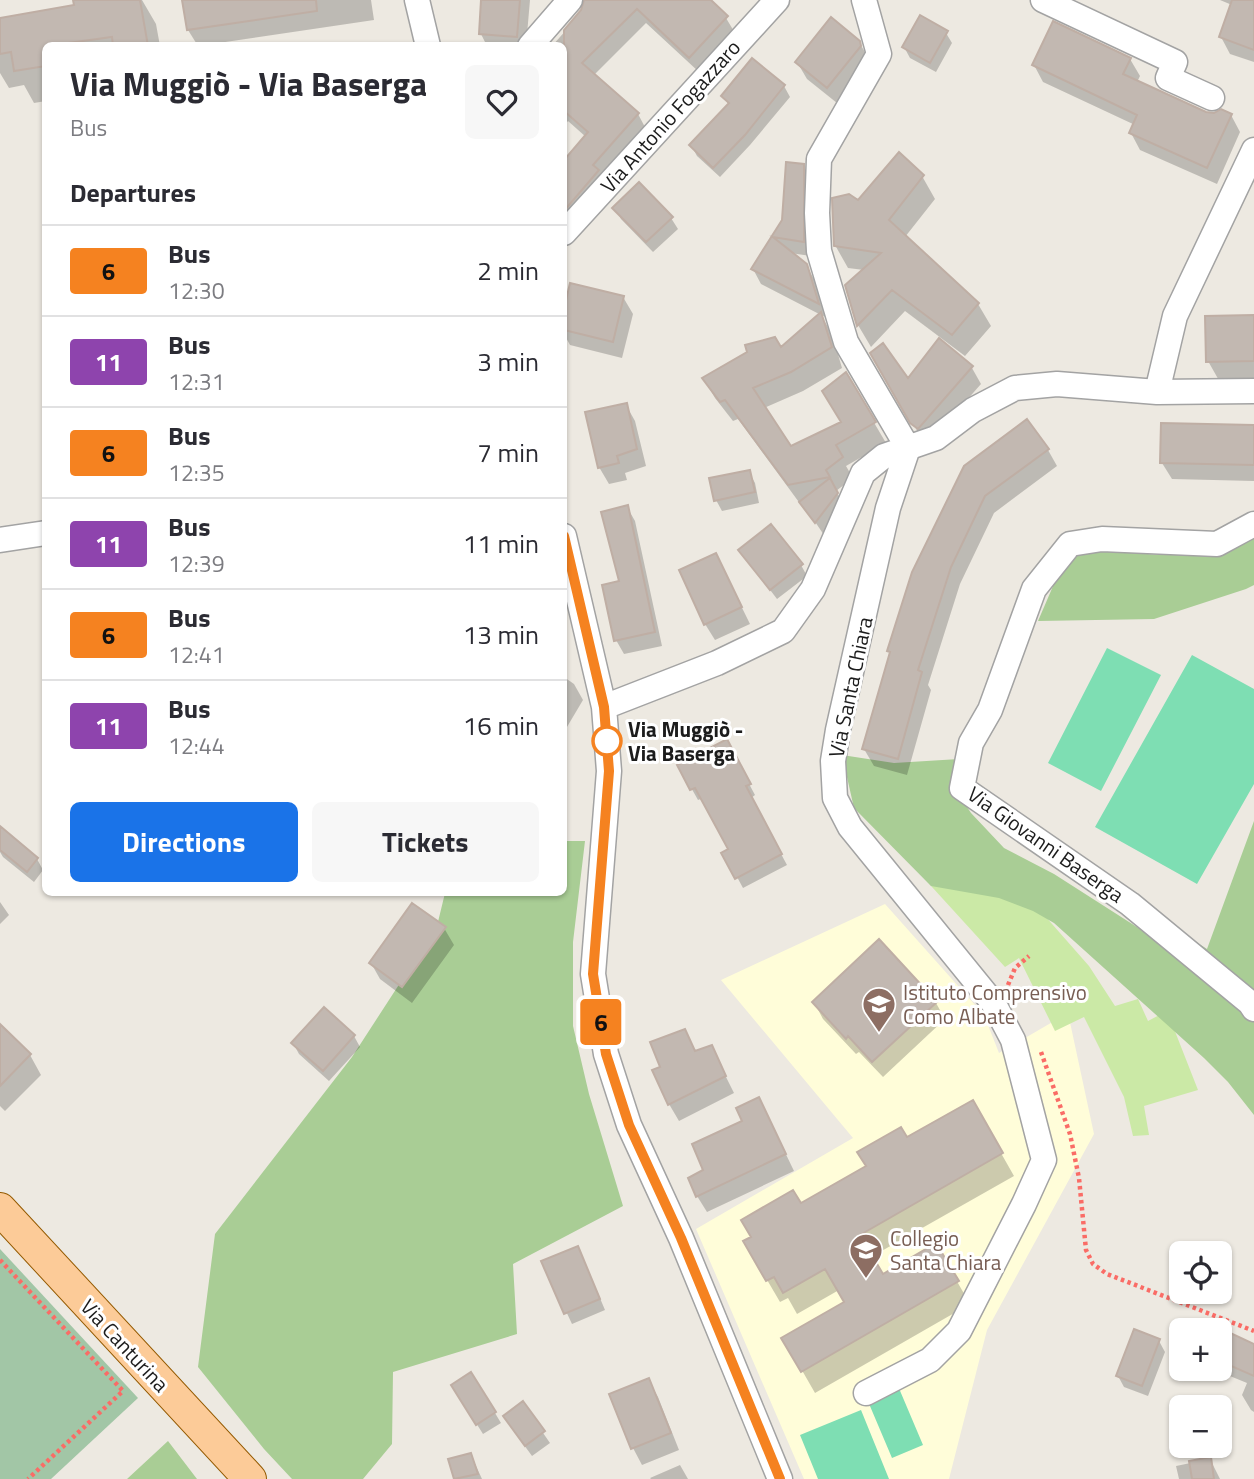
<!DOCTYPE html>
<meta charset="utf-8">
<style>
:root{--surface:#fff;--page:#f7f7f7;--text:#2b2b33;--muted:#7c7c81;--line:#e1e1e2;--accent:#1a73e8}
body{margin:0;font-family:"Titillium Web",sans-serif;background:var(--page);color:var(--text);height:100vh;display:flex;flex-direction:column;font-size:26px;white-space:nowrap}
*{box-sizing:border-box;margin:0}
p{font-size:23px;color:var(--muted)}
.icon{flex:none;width:38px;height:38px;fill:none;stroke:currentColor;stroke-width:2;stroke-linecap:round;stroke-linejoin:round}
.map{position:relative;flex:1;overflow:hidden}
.side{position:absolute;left:42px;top:42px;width:525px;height:854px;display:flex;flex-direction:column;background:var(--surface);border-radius:10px;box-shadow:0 2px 5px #0004}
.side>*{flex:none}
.badge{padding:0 14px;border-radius:5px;font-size:24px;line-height:46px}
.fabs{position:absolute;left:1169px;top:1241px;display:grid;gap:14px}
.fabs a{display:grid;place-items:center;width:63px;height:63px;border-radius:10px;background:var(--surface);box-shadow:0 2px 5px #0004;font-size:35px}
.map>.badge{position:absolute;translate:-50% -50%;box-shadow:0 0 0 4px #fff}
h2{padding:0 28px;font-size:26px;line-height:63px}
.round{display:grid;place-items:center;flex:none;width:74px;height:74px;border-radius:10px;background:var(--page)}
.head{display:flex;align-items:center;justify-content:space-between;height:119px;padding:0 28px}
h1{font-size:33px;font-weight:700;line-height:52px}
.cta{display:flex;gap:14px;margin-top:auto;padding:14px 28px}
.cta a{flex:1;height:80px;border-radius:10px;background:var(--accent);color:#fff;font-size:28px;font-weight:700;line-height:80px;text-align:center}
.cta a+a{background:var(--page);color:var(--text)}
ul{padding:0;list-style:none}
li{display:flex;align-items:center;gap:21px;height:91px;padding:0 28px;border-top:2px solid var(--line)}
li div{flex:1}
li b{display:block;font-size:26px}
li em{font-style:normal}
li .badge{min-width:77px;font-weight:700;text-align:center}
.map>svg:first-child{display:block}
.education{fill:#fffdd9}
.grass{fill:#cbe9a6}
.forest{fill:#a9cd95}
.cemetery{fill:#a2c6a6}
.pitch{fill:#7edeb3}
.shadow{fill:#0003}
.building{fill:#c2b8b1;stroke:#bfaea4;stroke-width:2}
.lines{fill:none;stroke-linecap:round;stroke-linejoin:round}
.minor-casing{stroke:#a3a3a3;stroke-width:27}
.major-casing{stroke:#945a00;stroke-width:34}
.path{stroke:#fa6c66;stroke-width:4.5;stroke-dasharray:3.5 3.5;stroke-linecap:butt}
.minor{stroke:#fff;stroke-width:24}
.major{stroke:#fccb98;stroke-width:32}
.line-casing{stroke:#fff;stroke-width:16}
.line{stroke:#f58220;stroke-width:10}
.stop-dot{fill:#fff;stroke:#f58220;stroke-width:3.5}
.labels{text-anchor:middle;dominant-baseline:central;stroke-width:6;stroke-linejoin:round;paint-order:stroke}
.street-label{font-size:21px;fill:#1c1c1c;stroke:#fff}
.stop-label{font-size:21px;font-weight:bold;fill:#1c1c1c;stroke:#fff;text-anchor:start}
.education-label{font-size:21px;fill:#785e54;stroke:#fff;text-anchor:start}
</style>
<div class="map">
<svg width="1254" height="1479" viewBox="0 0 1254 1479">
<rect width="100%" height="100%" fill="#ede9e1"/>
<path class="education" d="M885,904L984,1015L999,1053L1068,1013L1094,1134L987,1330L949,1479H804L696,1229L853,1138L721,980Z"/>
<path class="grass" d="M901,853L1008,874L1089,966L1115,1006L1138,999L1148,1021L1167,1011L1198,1090L1144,1106L1149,1135L1133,1136L1124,1097L1084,1017L1055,1031L1019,958L1005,967Z"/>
<path class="forest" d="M1254,528V585L1246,589L1154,619L1038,621L1063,563L1083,549L1105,547L1132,553L1162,555L1212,551Z
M842,755L894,763L959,759L963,801L971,813L1004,848L1054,874L1140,929L1156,935L1173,927L1207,949L1254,821V1115L1228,1082L1204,1058L1054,923L1033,911L999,898L931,886L854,808Z
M564,841H585L573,942V1026L589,1094L623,1206L513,1264L517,1334L393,1372L392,1444L363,1479H292L264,1449L198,1367L215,1234L352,1057L437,926L445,893L564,892Z
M168,1441L197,1479H127Z"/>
<path class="cemetery" d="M0,1249L138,1398L51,1479H0Z"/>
<path class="pitch" d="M1107,648L1161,675L1101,791L1048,763Z
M1192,655L1254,689V784L1197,884L1095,827Z
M898,1386L923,1445L892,1458L867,1399Z
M861,1410L889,1479H818L800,1435Z"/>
<path class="shadow" d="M83,0H142L156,24L160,46H46V101L34,103L24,85L9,88L0,73V20L76,7Z
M184,0H371L374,20L198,46L188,30Z
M483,0H530L526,46H487L481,34Z
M585,0H708L726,18L735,33L699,72L646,23L594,75L638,114L646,129L564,227V163L586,137L568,121L564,126V46H552L583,11Z
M1220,0H1254V62L1230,54L1221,37L1232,5Z
M946,33L952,43L936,72L910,58L904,47Z
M859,42L869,59L837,103L807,79L797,62Z
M1130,59L1140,76L1137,82L1206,113L1231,115L1240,132L1217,184L1140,150L1131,133L1135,125L1043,82L1034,65Z
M784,86L790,97L750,145L720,177L697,156L691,145L729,106L724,96Z
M803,165L812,181L811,256L790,253L806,265L815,281L826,317L821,315L832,334L842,368L803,391L764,408L791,449L843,423L846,375L886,443L846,466L853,478L836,491L847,510L826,538L803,504L801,505L738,419L733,421L715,398L704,379L781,349L821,315L761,284L753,269L784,221Z
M922,176L935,199L905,237L978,304L991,326L965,356L905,311L871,347L858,325L847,286L864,270L848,268L835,245L858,202Z
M615,208L671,218L678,229L653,252L621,219Z
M571,285L623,297L633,314L622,358L570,345L564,334V316Z
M1254,317V383L1221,384L1208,361Z
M939,341L972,368L981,384L928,444L922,439L872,354L908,381Z
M626,405L635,421L646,466L625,473L627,480L609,484L599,467Z
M1254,427V481L1172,479L1162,463Z
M1048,450L1057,466L994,513L960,584L928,685L931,690L907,775L874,766L864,749L891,655L889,651L965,467Z
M749,472L755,483L759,503L722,511L716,500Z
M627,507L635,521L662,646L624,654L616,640Z
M740,550L801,565L807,576L777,599Z
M716,555L750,624L715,640L705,624Z
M564,677L574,684L583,700L564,732Z
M726,741L755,795L751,798L787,865L743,888L724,853L730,850L703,798L698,800L679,766Z
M0,842L37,859L43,870L34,882L3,857L0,852Z
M0,902L9,915L0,924Z
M444,928L454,945L412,1003L380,979L371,963Z
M814,1002L936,1003L945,1019L883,1077L859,1052L856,1054L823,1019Z
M0,1026L30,1055L41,1075L5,1111L0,1106Z
M684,1031L696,1052L711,1047L734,1093L679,1121L669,1104L662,1068Z
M354,1036L360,1047L329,1081L299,1054L293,1043Z
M972,1102L1014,1176L871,1257L882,1276L936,1245L970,1304L815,1393L784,1339L846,1303L839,1290L797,1314L788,1298L780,1302L745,1242L800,1206L868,1167L907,1140Z
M767,1115L794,1171L707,1212L697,1196L705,1171Z
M583,1258L605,1310L572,1324L543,1262Z
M1227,1334L1254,1345V1412L1251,1410L1242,1395L1247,1383L1225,1374L1220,1365V1350Z
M1159,1341L1165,1352L1148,1396L1124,1387L1118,1376Z
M648,1380L658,1397L679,1450L642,1465L633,1448Z
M459,1396L495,1413L501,1423L483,1434Z
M523,1404L550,1443L532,1456L511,1427Z
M471,1455L482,1479H457L450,1461Z
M1210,1459L1220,1479H1179L1176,1466Z
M680,1465L688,1479H651L650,1478Z"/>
<path class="building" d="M73,0H140L148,46H113L112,37L46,46V66L14,71L11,52L0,54V18L74,5Z
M182,0H316L317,11L187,30Z
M481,0H520L517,37L479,34Z
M584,0H711L728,16L689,58L637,9L582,63L639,113L593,165L599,170L564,211V160L588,132L564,111V30L581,10Z
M1232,0H1254V50L1219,37Z
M920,15L948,31L930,63L902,47Z
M831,17L860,41L861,46L827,88L795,62Z
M1053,21L1131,58L1123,74L1206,112L1214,113L1221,109L1232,114L1207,168L1129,133L1137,115L1032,65Z
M752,58L785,85L745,135L713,168L689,145L729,103L721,96Z
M899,152L924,175L889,220L979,303L952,335L892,290L857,326L845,285L881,253L834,246L832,198L849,194L858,200Z
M786,162L804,164V242L773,237L807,264L819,304L751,269L782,220Z
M639,182L673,217L646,242L612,208Z
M570,283L624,296L613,342L564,330V309Z
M821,312L832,347L791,372L753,388L791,446L841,422L822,391L846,372L876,422L836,445L843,457L826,470L830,477L788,485L725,400L720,402L702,378L747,352L745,345L775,337L781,347Z
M1254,315V361L1206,362L1205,316Z
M939,338L973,366L918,429L910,423L870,353L883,343L908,378Z
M627,403L637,449L617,456L619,463L598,468L585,412Z
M1027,419L1049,449L985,496L951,567L918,670L922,672L898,759L862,749L890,652L887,651L912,572L964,466Z
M1161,423L1254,425V465L1160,463Z
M750,470L755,492L714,501L709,478Z
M830,478L838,493L815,523L799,502Z
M628,505L655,632L614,641L602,585L619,581L601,512Z
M771,524L803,564L770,590L738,550Z
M716,553L742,607L704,625L679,570Z
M727,739L751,784L746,786L782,854L735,879L721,853L728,849L695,788L690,790L677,765Z
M0,826L38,858L27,872L0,850Z
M412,903L446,927L402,987L369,963Z
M879,939L937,1002L872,1062L848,1036L846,1039L812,1002Z
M324,1007L355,1035L323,1071L291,1043Z
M0,1024L31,1054L0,1086Z
M685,1029L695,1051L712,1045L726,1076L668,1105L652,1070L660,1067L650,1042Z
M759,1097L786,1154L696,1197L688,1178L703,1170L692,1144L742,1121L736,1108Z
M973,1100L1003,1153L860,1235L883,1274L936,1243L959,1281L801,1372L781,1338L844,1302L825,1269L783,1293L774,1277L766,1281L743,1241L751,1237L741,1220L793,1190L801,1203L866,1166L857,1152L901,1127L907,1137Z
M578,1246L600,1299L564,1314L541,1261Z
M1134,1329L1160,1339L1142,1386L1116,1376Z
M1226,1331L1254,1344V1376L1220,1361V1345Z
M471,1372L496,1412L476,1425L451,1385Z
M649,1378L671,1433L631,1449L609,1394Z
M523,1401L545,1431L525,1446L503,1416Z
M471,1453L478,1474L454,1479L448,1459Z
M1211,1457L1214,1479H1192L1189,1461Z"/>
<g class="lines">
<defs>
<path id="minor" d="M417,0L428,46
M864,0L879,54L819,159L817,213L819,251L846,342L908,448L888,508L838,730L833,761L835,798L850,827L994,1004L1013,1040L1044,1160L1024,1204L959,1331L930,1360L866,1393
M1043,0L1175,62L1168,78L1212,98
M530,46L570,0
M564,233L777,0
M1157,392L1175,316L1254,150
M1254,524L1217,544L1102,539L1070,544L1034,589L990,710L971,743L962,788L1130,904L1250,1003L1254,1009
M564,536L604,707L609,771L593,974L606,1054L629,1125L681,1238L780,1479
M0,540L46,533
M604,707L717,663L783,631L813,589L863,473L884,456L936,438L973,410L1015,388L1057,384L1157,392L1254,391"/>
<path id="major" d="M0,1209L250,1479"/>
</defs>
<use href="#minor" class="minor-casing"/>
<use href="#major" class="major-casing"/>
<path class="path" d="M1008,985L1015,968L1029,956
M1041,1052L1070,1134L1079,1178L1086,1250L1093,1264L1107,1274L1254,1331
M0,1260L123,1391L28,1479"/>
<use href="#minor" class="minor"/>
<use href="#major" class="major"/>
</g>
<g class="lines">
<defs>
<path id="line" d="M564,536L604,707L609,771L593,974L606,1054L629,1125L681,1238L780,1479"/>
</defs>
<use href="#line" class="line-casing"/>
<use href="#line" class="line"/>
</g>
<defs>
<symbol id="school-pin" viewBox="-11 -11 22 30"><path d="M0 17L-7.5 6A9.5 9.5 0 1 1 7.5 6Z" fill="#8d6e63" stroke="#fff"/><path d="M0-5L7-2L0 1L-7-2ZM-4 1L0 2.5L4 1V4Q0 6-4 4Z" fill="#fff"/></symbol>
</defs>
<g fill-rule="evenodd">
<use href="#school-pin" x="860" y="985" width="38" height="52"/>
<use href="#school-pin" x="847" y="1231" width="38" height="52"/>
</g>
<circle class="stop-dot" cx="607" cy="741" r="14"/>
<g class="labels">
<g class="street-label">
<text transform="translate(670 116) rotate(-48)">Via Antonio Fogazzaro</text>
<text transform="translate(850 687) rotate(-78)">Via Santa Chiara</text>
<text transform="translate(1046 844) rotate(35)">Via Giovanni Baserga</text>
<text transform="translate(125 1345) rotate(47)">Via Canturina</text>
</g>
<g class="stop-label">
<text x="628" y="729">Via Muggiò -<tspan x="628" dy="24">Via Baserga</tspan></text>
</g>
<g class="education-label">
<text x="903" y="992">Istituto Comprensivo<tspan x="903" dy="24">Como Albate</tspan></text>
<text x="890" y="1238">Collegio<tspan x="890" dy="24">Santa Chiara</tspan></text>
</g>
</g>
</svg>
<div class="fabs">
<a><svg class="icon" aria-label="locate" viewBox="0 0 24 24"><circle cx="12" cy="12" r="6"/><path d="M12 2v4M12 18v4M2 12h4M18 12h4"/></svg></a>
<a>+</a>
<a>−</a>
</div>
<b class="badge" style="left:601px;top:1022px;background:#f58220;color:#111">6</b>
<section class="side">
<div class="head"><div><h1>Via Muggiò - Via Baserga</h1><p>Bus</p></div><a class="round"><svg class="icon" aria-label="heart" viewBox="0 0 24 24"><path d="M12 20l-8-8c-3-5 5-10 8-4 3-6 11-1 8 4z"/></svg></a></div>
<h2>Departures</h2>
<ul>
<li><span class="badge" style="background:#f58220;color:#111">6</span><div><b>Bus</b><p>12:30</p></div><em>2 min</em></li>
<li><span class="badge" style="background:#8e44ad;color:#fff">11</span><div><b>Bus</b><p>12:31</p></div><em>3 min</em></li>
<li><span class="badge" style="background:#f58220;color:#111">6</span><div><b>Bus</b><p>12:35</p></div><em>7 min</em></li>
<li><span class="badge" style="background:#8e44ad;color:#fff">11</span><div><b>Bus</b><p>12:39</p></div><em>11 min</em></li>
<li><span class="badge" style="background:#f58220;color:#111">6</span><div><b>Bus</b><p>12:41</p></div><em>13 min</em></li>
<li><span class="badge" style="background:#8e44ad;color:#fff">11</span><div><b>Bus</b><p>12:44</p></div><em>16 min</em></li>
</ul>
<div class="cta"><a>Directions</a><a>Tickets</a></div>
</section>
</div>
